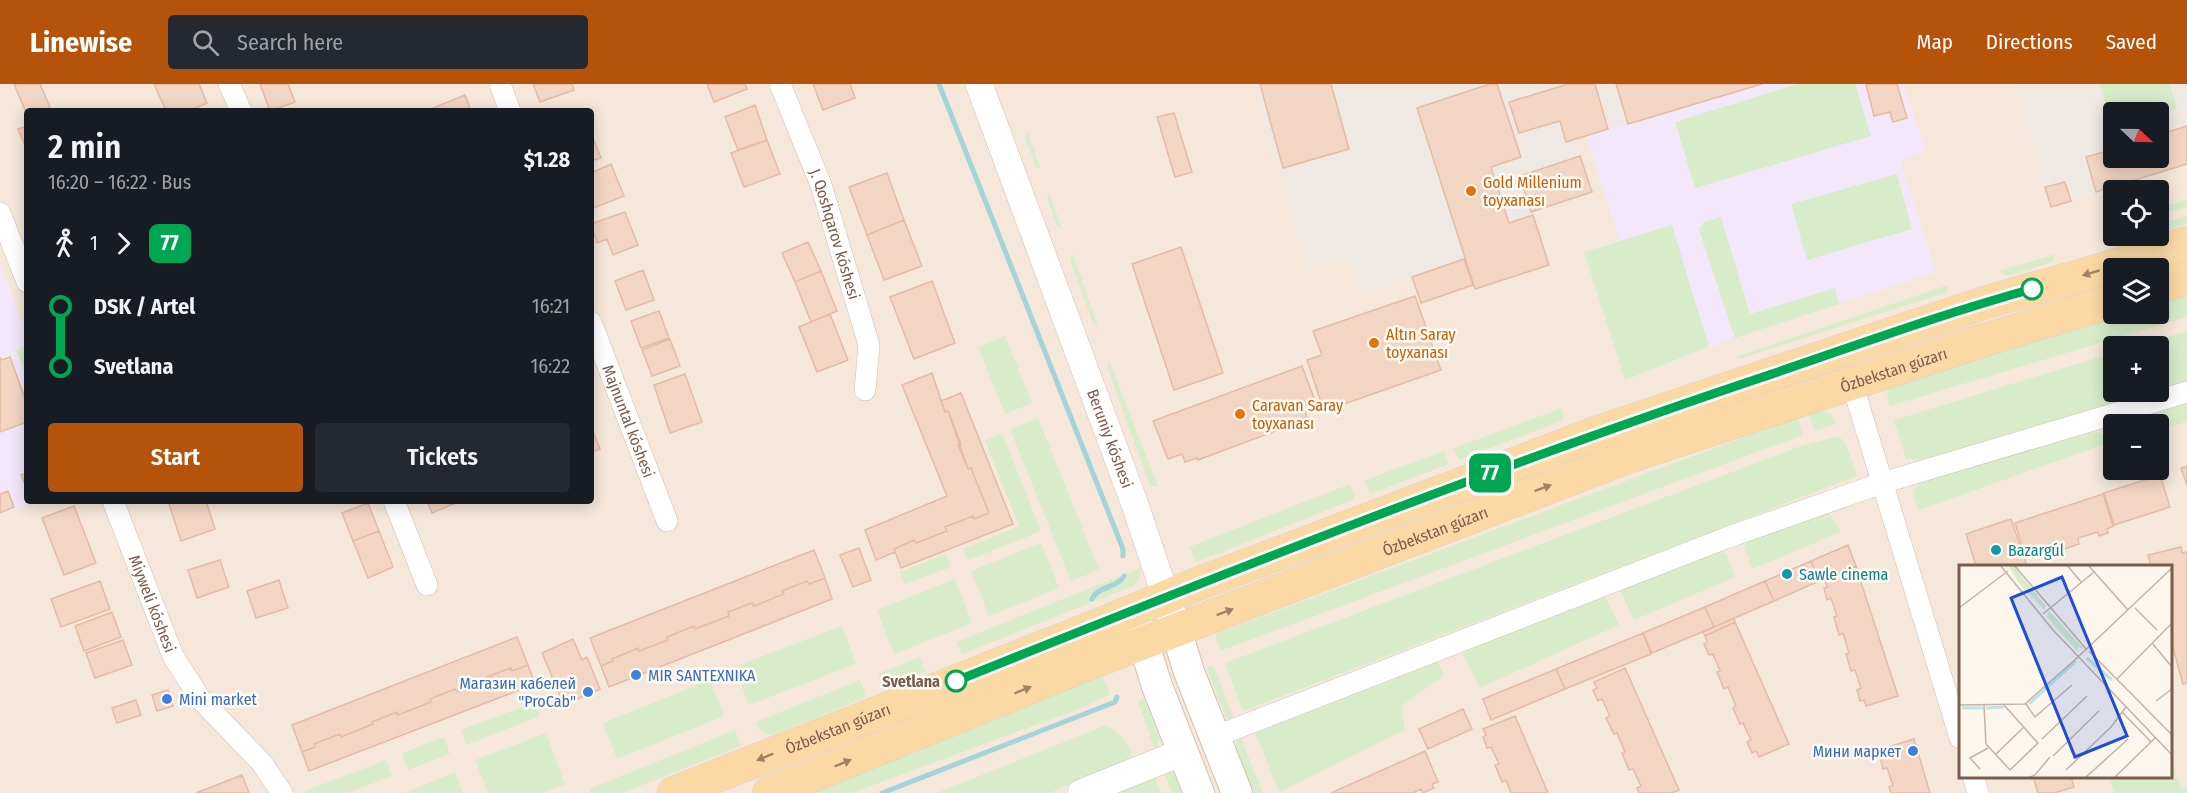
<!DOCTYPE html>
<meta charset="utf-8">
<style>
:root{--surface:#171b24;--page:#242831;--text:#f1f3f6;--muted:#9ea1a6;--accent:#b45309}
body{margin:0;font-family:"Fira Sans Condensed",sans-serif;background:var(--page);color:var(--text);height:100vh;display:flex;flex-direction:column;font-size:22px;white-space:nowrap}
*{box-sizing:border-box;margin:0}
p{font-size:20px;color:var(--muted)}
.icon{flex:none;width:33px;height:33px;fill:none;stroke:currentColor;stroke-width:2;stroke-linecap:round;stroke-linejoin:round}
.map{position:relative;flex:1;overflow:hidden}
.drawer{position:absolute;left:24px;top:24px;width:570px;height:396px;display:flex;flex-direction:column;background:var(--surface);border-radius:6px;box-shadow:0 3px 15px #0003}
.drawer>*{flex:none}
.badge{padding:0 12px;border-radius:9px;font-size:21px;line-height:39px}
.needle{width:39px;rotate:112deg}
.fabs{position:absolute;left:2103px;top:18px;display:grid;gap:12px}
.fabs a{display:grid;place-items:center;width:66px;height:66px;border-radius:6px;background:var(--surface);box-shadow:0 3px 15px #0003;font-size:30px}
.map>.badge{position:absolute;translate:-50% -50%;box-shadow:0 0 0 3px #fff}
.legs{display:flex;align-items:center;gap:9px;height:66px;padding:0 24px;font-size:20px}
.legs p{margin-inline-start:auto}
.headline{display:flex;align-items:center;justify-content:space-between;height:102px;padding:0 24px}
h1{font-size:33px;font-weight:600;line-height:45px}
.button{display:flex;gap:12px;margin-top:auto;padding:12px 24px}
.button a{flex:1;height:69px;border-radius:6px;background:var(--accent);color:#fff;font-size:24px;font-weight:600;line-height:69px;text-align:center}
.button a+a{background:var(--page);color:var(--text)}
ul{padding:0 24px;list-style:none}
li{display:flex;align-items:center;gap:21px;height:60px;font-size:22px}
li i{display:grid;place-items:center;width:9px;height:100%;margin:0 8px;background:currentColor}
li i::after{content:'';width:15px;height:15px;margin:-8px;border:4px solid;border-radius:50%;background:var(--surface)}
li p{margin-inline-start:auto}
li:first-child i{background:linear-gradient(#0000 50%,currentColor 0)}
li:last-child i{background:linear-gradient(currentColor 50%,#0000 0)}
header{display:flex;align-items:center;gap:36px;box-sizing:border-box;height:84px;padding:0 30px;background:var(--accent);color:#fff}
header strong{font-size:28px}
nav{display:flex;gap:33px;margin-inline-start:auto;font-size:21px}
.search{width:420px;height:54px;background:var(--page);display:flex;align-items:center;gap:15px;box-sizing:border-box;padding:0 21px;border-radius:6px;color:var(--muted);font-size:22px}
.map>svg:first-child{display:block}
.residential{fill:#f5e8da;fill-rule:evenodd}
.industrial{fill:#efe9e4}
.education{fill:#f3e8fa}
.green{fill:#d8ecc9}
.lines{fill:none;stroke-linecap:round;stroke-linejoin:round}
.stream{stroke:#a5d3da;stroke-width:5}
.building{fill:#f3d5c3;stroke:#e6bba3;stroke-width:1.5}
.minor-casing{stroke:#d1beb0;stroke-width:22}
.tertiary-casing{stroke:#d1beb0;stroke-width:28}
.secondary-casing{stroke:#d6c0b0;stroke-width:32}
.primary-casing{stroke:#dad1cd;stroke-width:34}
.minor{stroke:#fff;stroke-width:21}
.tertiary{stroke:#fff;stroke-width:27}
.secondary{stroke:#fff;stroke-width:30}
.primary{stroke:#fbd9a5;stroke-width:33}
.oneway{fill:#a18267}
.line-1-casing{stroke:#fff;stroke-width:14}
.line-1{stroke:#00a651;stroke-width:9}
.food-dot{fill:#e8710a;stroke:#fffaf3;stroke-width:2}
.stop-1-dot{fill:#fff;stroke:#00a651;stroke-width:3}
.culture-dot{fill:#0f9aa8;stroke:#fffaf3;stroke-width:2}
.shop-dot{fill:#3f7fe0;stroke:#fffaf3;stroke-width:2}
.labels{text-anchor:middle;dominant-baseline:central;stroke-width:5;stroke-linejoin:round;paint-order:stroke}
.food-label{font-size:16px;fill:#c56008;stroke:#fffaf3;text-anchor:start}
.street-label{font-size:16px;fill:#7a5c4d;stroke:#fffaf3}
.culture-label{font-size:16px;fill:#0d838f;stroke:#fffaf3;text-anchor:start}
.shop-label{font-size:16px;fill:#366cbe;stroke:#fffaf3;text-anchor:start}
.stop-label{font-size:16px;font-weight:bold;fill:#7a5c4d;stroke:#fffaf3;text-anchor:end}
.inset-river{fill:none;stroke:#bfe3e8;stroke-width:3}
.inset-road{fill:none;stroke:#c5b3a7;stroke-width:1.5}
.view{fill:#1d4ed8;fill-opacity:0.15;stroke:#1d4ed8;stroke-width:3}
.inset-edge{fill:none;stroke:#7a5c4d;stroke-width:3}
</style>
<header>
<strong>Linewise</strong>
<div class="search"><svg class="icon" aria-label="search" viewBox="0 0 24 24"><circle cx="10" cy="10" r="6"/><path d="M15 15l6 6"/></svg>Search here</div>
<nav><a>Map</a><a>Directions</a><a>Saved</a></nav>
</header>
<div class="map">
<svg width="2187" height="709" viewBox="0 0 2187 709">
<rect width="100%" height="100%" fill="#fdf6ec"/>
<path class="residential" d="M0,0H2187V709H0ZM27,27H591V417H27ZM2114,28H2158V74H2114ZM2114,106H2158V152H2114ZM2114,184H2158V230H2114ZM2114,262H2158V308H2114ZM2114,340H2158V386H2114ZM1960,482H2170V692H1960Z"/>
<path class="industrial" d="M1254,0H1490L1417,24L1465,174L1360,211L1350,180L1340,175L1307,186Z
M1497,0H1616L1628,40L1575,55L1580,72L1520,92L1533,131L1509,139L1491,83L1521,73Z
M2015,0H2187V42L2159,51L2158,28H2114L2113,65L2086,73L2096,108L2051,123Z"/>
<path class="education" d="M1616,0H1904L1925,68L1901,77L1936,188L1735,254L1625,296L1584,168L1619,156L1586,52L1628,40Z
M0,179L27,252V417H39L0,431Z"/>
<path class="green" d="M1798,0H1855L1871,52L1695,104L1675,38Z
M2100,0H2170L2177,25L2159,31L2158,28H2114L2113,45Z
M1028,49L1041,86L1036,83L1025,54Z
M1897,90L1912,145L1807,176L1791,120Z
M1049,108L1062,145L1057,142L1047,114Z
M2187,116V123L2159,131V124Z
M2187,132V140L2159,148V140Z
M1721,133L1750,230L1835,204L1839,220L1735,254L1699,145L1704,138Z
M1672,141L1709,263L1625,296L1584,168Z
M2119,152H2146L2113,161L2110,159L2108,154Z
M1072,168L1098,242L1093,240L1070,175Z
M2056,170L2053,178L2010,191H2005L1999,187Z
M1948,201L1949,204L1945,209L1739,275L1735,273Z
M2187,211V233L1889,322L1887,308L1893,299L2125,230H2158L2159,219Z
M2187,247V297L2159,306L2158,262H2136Z
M1005,252L1032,319L1005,330L978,263Z
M27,262V292L16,266Z
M2113,269L2114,308H2153L1931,375H1906L1894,336Z
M1109,276L1158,403L1150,402L1107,283Z
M2187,317V338L2159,345L2158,340H2126L2129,335Z
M1562,324L1564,332L1561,337L1459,376L1454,364Z
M1818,326L1831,330L1836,340L1815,347L1808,328Z
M1798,333L1803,351L1220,567L1215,550Z
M1038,334L1099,486L1071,497L1010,345Z
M2092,345L2103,351L2108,359L1919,426C1913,412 1910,408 1922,397Z
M1002,349L1041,447L968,476L963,465L1019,442L985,356Z
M1839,352L1846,360L1857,392L1243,627L1225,579L1801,362Z
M1444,367L1449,380L1370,410L1365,396Z
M1350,400L1355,415L1196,478L1189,463Z
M1828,427L1841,448L1752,485L1744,462L1749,453Z
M1041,459L1059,504L989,532L971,487Z
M1717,467L1726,470L1735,493L1634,536L1620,506Z
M946,470L951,483L905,500L900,488Z
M1140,484V491L1135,501L962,570L956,558Z
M955,495L972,539L894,570L877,526Z
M1605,512L1619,541L1482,603L1478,601L1462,568Z
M842,542L856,580L749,621L734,583Z
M920,573L925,588L891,601L881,596L878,590Z
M1438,578L1444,591L1402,622L1405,646L1279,708L1255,649Z
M1213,581L1234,634L1229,635L1225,632L1207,584Z
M1102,592L1111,610L1081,624L852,709H809Z
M710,596L724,632L617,675L603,639Z
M860,596L866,613L773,651C765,651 758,646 755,638Z
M1144,614L1160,655L1155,666L1138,617Z
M535,618L540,632L466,661L461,646Z
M1104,642C1119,646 1128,658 1132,673L1050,709H937Z
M735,646L741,662L622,709H590L589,705Z
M546,649L565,700L543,709H488L475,676Z
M444,653L450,670L408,686L402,669Z
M1241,654L1263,709H1253L1236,668V658Z
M2171,672L2181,705L2187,704V709H2114L2109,693L2170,692Z
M386,676L392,692L348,709H306L305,707Z
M1162,683C1175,687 1178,697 1182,709H1172Z
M455,688L463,709H404Z
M1153,689L1161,709H1105Z"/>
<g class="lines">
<path class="stream" d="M939,0L1123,465V472
M1092,515C1098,502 1118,504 1124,492
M882,709L1115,618L1117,613"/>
</g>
<path class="building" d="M14,0H40L50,23L41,27H27V31Z
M154,0H199L207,19L189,27H166Z
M260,0H288L295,18L270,27Z
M533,0H572L574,6L540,18Z
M707,0H745L747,5L714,18Z
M813,0H850L855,14L823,26Z
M1260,0H1331L1349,65L1283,84Z
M1490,0H1497L1521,73L1491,83L1509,139L1533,131L1549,181L1475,205L1417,24Z
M1568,0H1595L1608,45L1566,58L1560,37L1519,49L1509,18Z
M1616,0H1762L1628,40Z
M1870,0H1897L1907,34L1893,38L1890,28L1874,32L1866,1Z
M465,11L471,27H435L433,24Z
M755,21L767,56L738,66L725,33Z
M1174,29L1192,88L1175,93L1157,33Z
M27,42V66L18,45Z
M2187,42V80L2096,108L2086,73L2114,65V74H2158V51Z
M591,49L601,74L591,77Z
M767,56L780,90L744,103L731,69Z
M1580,72L1592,108L1531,128L1520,92Z
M611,80L624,112L591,125V89Z
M887,89L904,136L867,151L849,103Z
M2065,98L2071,117L2051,123L2045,103Z
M625,128L638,161L613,171L607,155L597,159L591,140Z
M904,136L922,182L884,196L867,151Z
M808,158L821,187L795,198L782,169Z
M1181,163L1223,289L1174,306L1132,180Z
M1464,175L1473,201L1421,219L1412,193Z
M643,186L654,216L626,226L615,197Z
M821,187L837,227L811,238L795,198Z
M932,197L955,259L914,275L890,213Z
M1415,212L1441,286L1324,327L1307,276L1322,271L1313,247Z
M659,227L669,254L641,264L631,237Z
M830,230L848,276L817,288L799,243Z
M670,255L680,282L652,292L642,266Z
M0,273L1,276L10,273L27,320V338L0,348Z
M1302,282L1315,317L1303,322L1307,333L1293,338L1294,340L1198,376L1197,374L1185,378L1182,370L1168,375L1153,337Z
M932,289L945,328L948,327L961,360L958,361L968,385L971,384L989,429L974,435L973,432L945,443L947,447L916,459L914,456L894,465L895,468L876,476L865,446L947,412L902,301Z
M685,290L702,338L670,349L654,301Z
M961,309L1013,440L901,484L894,465L914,456L916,459L947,447L945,443L973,432L974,435L989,429L971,384L968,385L948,327L945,328L941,317Z
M591,342L600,365L591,368Z
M2187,382V401L2181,384Z
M27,389V405L21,391Z
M2160,391L2170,423L2114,441L2104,409Z
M8,407L14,423L0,429V410Z
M2103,410L2113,442L2107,445L2108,449L2099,452L2098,448L2078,454L2079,460L2064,465L2062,460L2040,467L2042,471L2033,474L2032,470L2025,472L2015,439Z
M178,417H206L215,445L181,457L169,420Z
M427,417H460L432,429Z
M368,419L379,447L353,457L342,429Z
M74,422L96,479L64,491L42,434Z
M2011,435L2027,482H1976L1966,450Z
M379,447L393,483L368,494L353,457Z
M1848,461L1856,482L1819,497L1811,477Z
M2181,463L2182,469L2186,468L2187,470V599L2183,600L2170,553V482H2151L2148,471Z
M859,464L871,496L853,503L840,471Z
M814,466L825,494L809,500L807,497L782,507L784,510L754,522L752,519L728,528L729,532L695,545L694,542L667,553L668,556L639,567L638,564L612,575L613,577L601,582L590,554Z
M220,476L229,503L197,514L188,486Z
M1811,477L1819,497L1774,517L1765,497Z
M1856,482L1857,486L1825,496V495Z
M1857,486L1898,612L1866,622L1864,616L1860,617L1857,606L1861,604L1855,586L1851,587L1846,570L1849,569L1843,549L1839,551L1834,533L1837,532L1831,514L1827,516L1824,504L1827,503L1825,496Z
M825,494L832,515L609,603L601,582L613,577L612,575L638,564L639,567L668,556L667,553L694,542L695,545L729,532L728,528L752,519L754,522L784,510L782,507L807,497L809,500Z
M279,496L288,524L256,534L247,507Z
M100,497L110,525L61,543L51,515Z
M1765,497L1774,517L1714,543L1705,523Z
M1705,523L1714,543L1652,569L1643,549Z
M112,528L121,553L84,567L75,542Z
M1734,534L1735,538L1705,552L1703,548Z
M1735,538L1789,660L1759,673L1756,667L1752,669L1747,658L1751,656L1743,639L1740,640L1733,624L1736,622L1728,603L1724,605L1717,588L1720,587L1713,570L1709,571L1704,560L1707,558L1705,552Z
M1643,549L1651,570L1565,605L1556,585Z
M517,553L528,581L512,587L511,584L487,593L488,596L457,608L455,605L430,615L431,618L398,631L397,628L372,638L373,640L341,653L340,650L314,660L315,663L302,668L292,641Z
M573,555L582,576L587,573L600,605L564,621L542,569Z
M123,556L132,581L95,594L86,569Z
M528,581L535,600L309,687L302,668L315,663L314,660L340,650L341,653L373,640L372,638L397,628L398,631L431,618L430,615L455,605L457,608L488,596L487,593L511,584L512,587Z
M1625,584L1679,706L1671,709H1639L1637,704L1641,702L1633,685L1629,686L1622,669L1625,668L1617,649L1614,650L1606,634L1610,632L1602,615L1598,617L1593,606L1597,604L1594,598Z
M1556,585L1565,605L1491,636L1483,615Z
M168,606L173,622L157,627L152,611Z
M136,616L141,631L117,639L112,624Z
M1463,625L1472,645L1428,665L1419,645Z
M1515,632L1548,709H1511L1506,696L1502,698L1495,681L1499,680L1491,663L1487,664L1483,653L1486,651L1483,645Z
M1914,655L1930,709H1891L1889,703L1893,701L1887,684L1883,685L1880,673L1883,672L1881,665Z
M1425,667L1438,698L1432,700L1434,704L1423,709L1421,705L1413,709H1331Z
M242,691L249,709H196L214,702Z
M2033,692H2071L2074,703L2054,709H2038Z"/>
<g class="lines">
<defs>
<g id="minor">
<path d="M229,0L241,27"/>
<path d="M500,0L510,27"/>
<path id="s1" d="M780,0L821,101L869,261L865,306"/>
<path d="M0,129L27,198"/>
<path id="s2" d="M591,238L667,437"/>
<path d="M1852,299L1960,654"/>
<path id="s3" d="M113,417L173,572L201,616L261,678L282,709"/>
<path d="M394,417L427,501"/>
<path d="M1214,653L1726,454L1882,399L2187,308"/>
<path d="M1973,692L1978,709"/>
</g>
<g id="tertiary">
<path id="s4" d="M979,0L1134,418L1166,513"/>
<path d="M1081,709L1183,668"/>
</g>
<path id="secondary" d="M1169,523L1189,588L1237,709
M1136,535L1157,602L1199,709"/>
<g id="primary">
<path d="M2158,203L2187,194"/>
<path id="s5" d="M674,709L1099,541L1195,501L1604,346L1987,218L2090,189L2187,159"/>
<path id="s6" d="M769,709L1085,581L1633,371L1984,256L2114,217"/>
</g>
</defs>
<use href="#minor" class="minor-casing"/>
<use href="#tertiary" class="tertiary-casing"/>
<use href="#secondary" class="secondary-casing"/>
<use href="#primary" class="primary-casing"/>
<use href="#minor" class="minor"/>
<use href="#tertiary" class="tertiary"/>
<use href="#secondary" class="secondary"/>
<use href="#primary" class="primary"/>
</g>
<defs><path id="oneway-solid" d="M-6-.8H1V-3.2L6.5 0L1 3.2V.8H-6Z" transform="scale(1.5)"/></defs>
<g class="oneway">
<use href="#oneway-solid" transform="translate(2091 189) rotate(163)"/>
<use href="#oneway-solid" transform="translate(1543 404) rotate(-21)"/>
<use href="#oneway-solid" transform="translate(1225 528) rotate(-21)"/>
<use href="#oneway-solid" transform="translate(1023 606) rotate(-22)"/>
<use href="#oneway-solid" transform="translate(765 673) rotate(158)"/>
<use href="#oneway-solid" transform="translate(843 679) rotate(-22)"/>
</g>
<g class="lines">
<defs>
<path id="line-1" d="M956,597C1227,488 1498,381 1775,289C1860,260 1945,229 2032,205"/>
</defs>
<use href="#line-1" class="line-1-casing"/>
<use href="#line-1" class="line-1"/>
</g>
<g class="food-dot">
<circle cx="1471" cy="107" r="6"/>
<circle cx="1374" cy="259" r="6"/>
<circle cx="1240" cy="330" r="6"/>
</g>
<g class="stop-1-dot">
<circle cx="2032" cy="205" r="10"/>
<circle cx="956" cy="597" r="10"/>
</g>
<g class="culture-dot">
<circle cx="1996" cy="466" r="6"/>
<circle cx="1787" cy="490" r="6"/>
</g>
<g class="shop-dot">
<circle cx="636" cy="591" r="6"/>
<circle cx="588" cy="608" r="6"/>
<circle cx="167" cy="615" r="6"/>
<circle cx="1913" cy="667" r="6"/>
</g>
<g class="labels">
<g class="food-label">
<text x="1483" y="98">Gold Millenium<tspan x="1483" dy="18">toyxanası</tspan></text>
<text x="1386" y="250">Altın Saray<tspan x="1386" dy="18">toyxanası</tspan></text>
<text x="1252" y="321">Caravan Saray<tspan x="1252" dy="18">toyxanası</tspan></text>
</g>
<g class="street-label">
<text stroke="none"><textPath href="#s1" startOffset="160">J. Qoshqarov kóshesi</textPath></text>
<text stroke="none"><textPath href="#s6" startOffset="1202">Ózbekstan gúzarı</textPath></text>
<text stroke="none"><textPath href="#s2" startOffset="106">Majnuntal kóshesi</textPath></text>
<text stroke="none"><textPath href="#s4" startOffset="378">Beruniy kóshesi</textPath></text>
<text stroke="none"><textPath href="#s6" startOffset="716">Ózbekstan gúzarı</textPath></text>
<text stroke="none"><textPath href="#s3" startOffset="110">Miyweli kóshesi</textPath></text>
<text stroke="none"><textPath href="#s5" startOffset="176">Ózbekstan gúzarı</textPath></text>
</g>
<g class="culture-label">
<text x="2008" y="466">Bazargúl</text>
<text x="1799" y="490">Sawle cinema</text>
</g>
<g class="shop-label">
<text x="648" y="591">MIR SANTEXNIKA</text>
<text x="576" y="599" text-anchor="end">Магазин кабелей<tspan x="576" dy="18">"ProCab"</tspan></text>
<text x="179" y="615">Mini market</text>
<text x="1901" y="667" text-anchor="end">Мини маркет</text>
</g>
<g class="stop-label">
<text x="940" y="597">Svetlana</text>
</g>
</g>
<g transform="translate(1959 481)">
<rect width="213" height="213" fill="#fdf6ec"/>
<path d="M49,0H54L87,41L85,45L61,16L84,45L60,18ZM90,46L125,84L118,82L120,88L88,52Z" fill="#d8ecc9"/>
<path class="inset-river" d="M128,93L153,115M70,139L117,96M3,143H24M27,143L45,142"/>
<path class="inset-road" d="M41,0L94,65L213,190M55,0L128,85M108,0L122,17M129,0L169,45M0,43L49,6M176,43L198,65M84,49L135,7M193,78L213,102M130,86L213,170M119,92L213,3M158,114L213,58M197,136L213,124M67,139L76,152L113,120M0,140L66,139L119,92M25,140L27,179L51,205L79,178L45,140M163,147L192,177M83,174L128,131M37,189L65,162M94,191L140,146M21,204L11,193L29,183M107,205L152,162L167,142M69,213L76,210L91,192M126,213L169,174M155,213L196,173"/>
<path class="view" d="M103,12L168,171L116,192L52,33Z"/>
<rect width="213" height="213" class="inset-edge"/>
</g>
</svg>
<div class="fabs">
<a><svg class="needle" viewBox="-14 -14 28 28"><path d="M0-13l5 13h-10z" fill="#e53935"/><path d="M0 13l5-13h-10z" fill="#9ea1a6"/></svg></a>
<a><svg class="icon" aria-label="locate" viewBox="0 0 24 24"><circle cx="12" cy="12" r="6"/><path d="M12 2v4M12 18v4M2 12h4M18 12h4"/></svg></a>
<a><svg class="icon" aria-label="layers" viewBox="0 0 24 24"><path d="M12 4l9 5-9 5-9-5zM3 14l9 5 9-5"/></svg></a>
<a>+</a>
<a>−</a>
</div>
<b class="badge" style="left:1490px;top:389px;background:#00a651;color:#fff">77</b>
<section class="drawer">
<div class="headline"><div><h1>2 min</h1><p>16:20 – 16:22 · Bus</p></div><b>$1.28</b></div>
<div class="legs"><svg class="icon" aria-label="walk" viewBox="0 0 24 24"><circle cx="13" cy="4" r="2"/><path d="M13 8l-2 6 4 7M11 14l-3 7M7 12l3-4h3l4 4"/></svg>1<svg class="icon" aria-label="forward" viewBox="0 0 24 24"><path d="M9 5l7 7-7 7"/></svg><b class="badge" style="background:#00a651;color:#fff">77</b></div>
<ul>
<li><i style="color:#00a651"></i><b>DSK / Artel</b><p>16:21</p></li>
<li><i style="color:#00a651"></i><b>Svetlana</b><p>16:22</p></li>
</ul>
<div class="button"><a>Start</a><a>Tickets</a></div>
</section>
</div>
